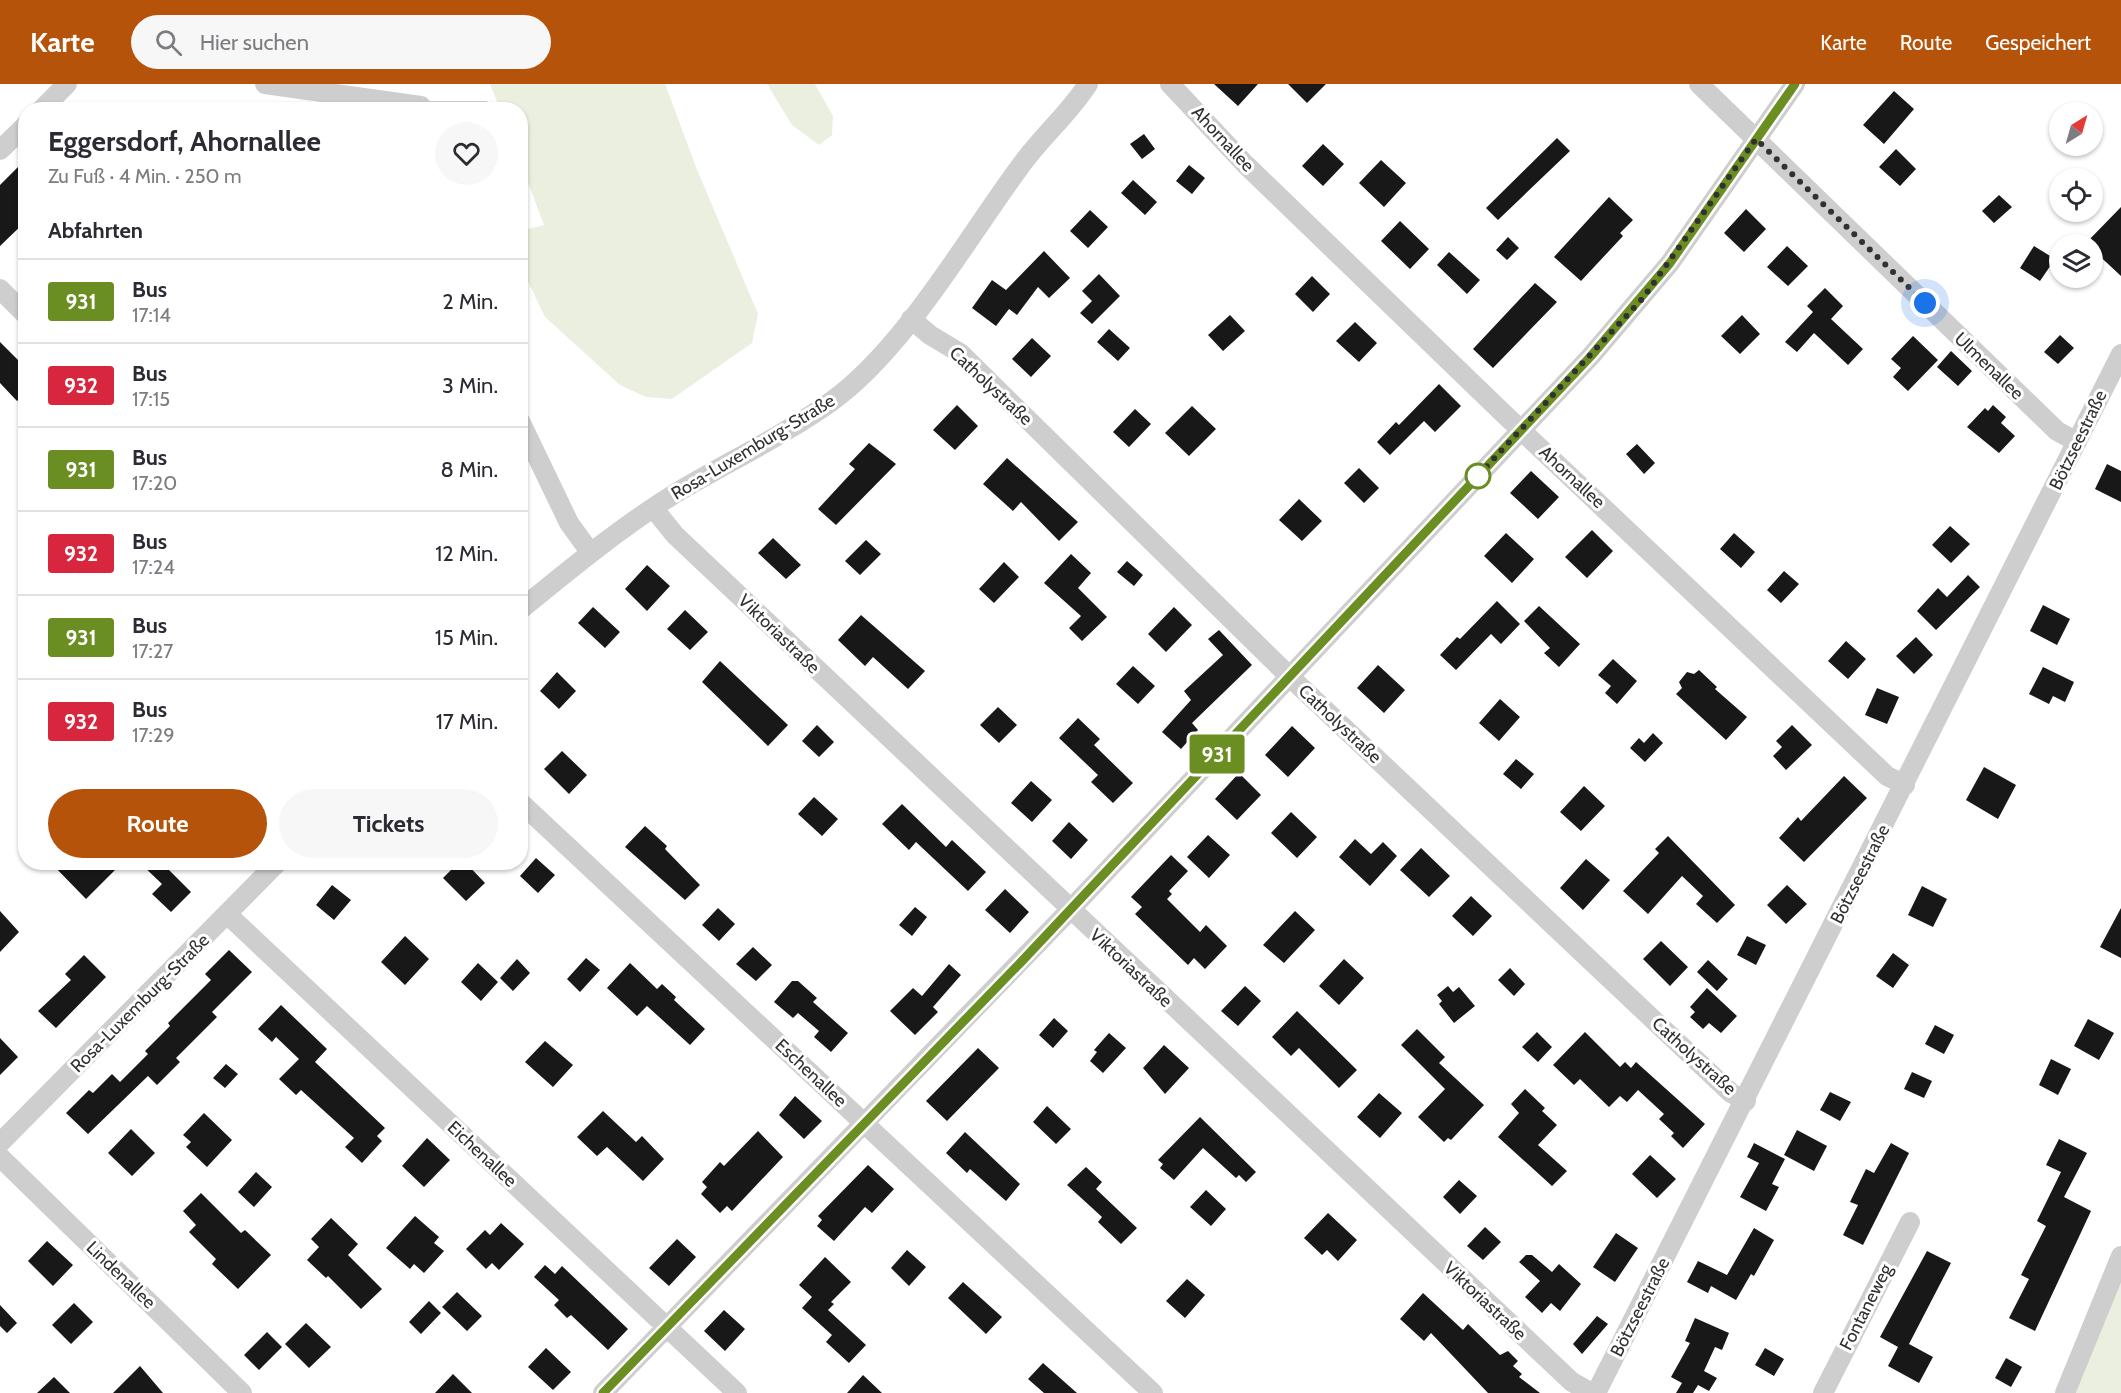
<!DOCTYPE html>
<html lang="de">
<meta charset="utf-8">
<style>
:root{--surface:#fff;--page:#f7f7f7;--text:#2b2b33;--muted:#7c7c81;--line:#e1e1e2;--accent:#b45309}
body{margin:0;font-family:Cabin,sans-serif;background:var(--page);color:var(--text);height:100vh;display:flex;flex-direction:column;font-size:22px;white-space:nowrap}
*{box-sizing:border-box;margin:0}
p{font-size:20px;color:var(--muted)}
.icon{flex:none;width:33px;height:33px;fill:none;stroke:currentColor;stroke-width:2;stroke-linecap:round;stroke-linejoin:round}
.map{position:relative;flex:1;overflow:hidden}
.sheet{position:absolute;left:18px;top:18px;width:510px;height:768px;display:flex;flex-direction:column;background:var(--surface);border-radius:24px;box-shadow:0 2px 4px #0004}
.sheet>*{flex:none}
.badge{padding:0 12px;border-radius:4px;font-size:21px;line-height:39px}
.needle{width:39px;rotate:37deg}
.buttons{position:absolute;left:2049px;top:18px;display:grid;gap:12px}
.buttons a{display:grid;place-items:center;width:54px;height:54px;border-radius:50%;background:var(--surface);box-shadow:0 2px 4px #0004;font-size:30px}
.you{position:absolute;width:30px;height:30px;margin:-15px;border:4px solid #fff;border-radius:50%;background:#1a73e8;box-shadow:0 0 0 9px #1a73e833}
.map>.badge{position:absolute;translate:-50% -50%;box-shadow:0 0 0 3px #fff}
h2{padding:0 30px;font-size:22px;line-height:54px}
.round{display:grid;place-items:center;flex:none;width:63px;height:63px;border-radius:32px;background:var(--page)}
.overview{display:flex;align-items:center;justify-content:space-between;height:102px;padding:0 30px}
h1{font-size:28px;font-weight:800;line-height:45px}
.primary-button{display:flex;gap:12px;margin-top:auto;padding:12px 30px}
.primary-button a{flex:1;height:69px;border-radius:36px;background:var(--accent);color:#fff;font-size:24px;font-weight:800;line-height:69px;text-align:center}
.primary-button a+a{background:var(--page);color:var(--text)}
ul{padding:0;list-style:none}
li{display:flex;align-items:center;gap:18px;height:84px;padding:0 30px;border-top:2px solid var(--line)}
li div{flex:1}
li b{display:block;font-size:22px}
li em{font-style:normal}
li .badge{min-width:66px;font-weight:700;text-align:center}
header{display:flex;align-items:center;gap:36px;box-sizing:border-box;height:84px;padding:0 30px;background:var(--accent);color:#fff}
header strong{font-size:28px}
nav{display:flex;gap:33px;margin-inline-start:auto;font-size:21px}
.search{width:420px;height:54px;background:var(--page);display:flex;align-items:center;gap:15px;box-sizing:border-box;padding:0 21px;border-radius:33px;color:var(--muted);font-size:22px}
.map>svg:first-child{display:block}
.green{fill:#ebefdf}
.building{fill:#181818}
.lines{fill:none;stroke-linecap:round;stroke-linejoin:round}
.lane{stroke:#cecece;stroke-width:10}
.street{stroke:#cecece;stroke-width:20}
.line-casing{stroke:#fff;stroke-width:14}
.line{stroke:#6b8e23;stroke-width:9}
.walk{stroke:#313131;stroke-width:6;stroke-dasharray:0 10.8}
.stop-dot{fill:#fff;stroke:#6b8e23;stroke-width:3}
.labels{text-anchor:middle;dominant-baseline:central;stroke-width:6;stroke-linejoin:round;paint-order:stroke}
.street-label{font-size:18px;fill:#313131;stroke:#fff}
</style>
<header>
<strong>Karte</strong>
<div class="search"><svg class="icon" aria-label="search" viewBox="0 0 24 24"><circle cx="10" cy="10" r="6"/><path d="M15 15l6 6"/></svg>Hier suchen</div>
<nav><a>Karte</a><a>Route</a><a>Gespeichert</a></nav>
</header>
<div class="map">
<svg width="2121" height="1309" viewBox="0 0 2121 1309">
<rect width="100%" height="100%" fill="#fff"/>
<path class="green" d="M490,0H665L696,83L758,230L752,259L672,315L646,313L620,301L545,233L521,183V147L544,141L521,80L520,26L500,25Z
M767,0H815L833,32L832,51L819,61L792,41Z
M2121,1192V1309H2075Z"/>
<path class="building" d="M1214,0H1258L1238,22Z
M1288,0H1326L1307,19Z
M1894,7L1914,25L1884,60L1863,41Z
M1144,50L1155,65L1142,75L1130,60Z
M1557,54L1570,67L1498,136L1486,124Z
M1323,60L1344,80L1323,102L1302,82Z
M1896,65L1916,85L1900,102L1879,83Z
M26,75V137L0,162V101Z
M1381,76L1406,99L1384,123L1359,99Z
M1189,81L1205,94L1192,110L1176,97Z
M1133,96L1157,118L1145,131L1121,109Z
M1999,111L2012,123L1994,139L1982,127Z
M1609,113L1633,136L1620,149L1623,152L1581,197L1554,173Z
M2121,123V192L2092,165V160L2086,159Z
M1746,125L1766,145L1744,168L1724,149Z
M1090,126L1108,143L1088,164L1070,147Z
M1400,137L1429,165L1410,185L1381,157Z
M1508,153L1519,164L1507,176L1496,166Z
M1787,162L1808,182L1788,202L1767,183Z
M2034,162L2055,175L2040,197L2020,184Z
M1044,167L1070,194L1049,214L1038,203L1017,231L1009,225L996,242L972,224L992,196L1006,206Z
M1449,168L1480,196L1467,210L1437,181Z
M1099,190L1120,212L1092,240L1080,229L1092,217L1082,207Z
M1312,192L1330,210L1313,228L1295,210Z
M1535,199L1557,218L1493,284L1473,265Z
M1825,204L1843,222L1831,235L1863,265L1848,281L1814,249L1797,268L1785,258L1813,228L1807,222Z
M1230,231L1245,247L1223,267L1208,251Z
M1742,231L1760,250L1740,270L1721,252Z
M1355,238L1377,259L1359,278L1336,257Z
M1109,245L1130,264L1118,277L1097,258Z
M2060,251L2074,264L2058,280L2044,268Z
M1913,252L1938,276L1908,307L1893,293L1901,284L1891,275Z
M1032,254L1051,272L1031,293L1012,275Z
M0,258L26,284V309L17,317L0,299Z
M1951,267L1972,287L1958,302L1937,283Z
M1439,300L1461,322L1435,348L1424,337L1390,371L1377,358L1396,338L1399,341Z
M957,321L978,342L955,366L933,346Z
M1993,321L2006,333L2001,339L2015,352L1999,369L1967,343L1985,324L1988,327Z
M1192,322L1216,345L1189,372L1165,349Z
M1135,325L1151,340L1129,363L1113,348Z
M869,359L896,380L836,441L818,425L855,385L849,380Z
M1637,360L1655,379L1644,390L1626,370Z
M1007,374L1078,438L1059,457L1021,418L1013,427L983,400Z
M2107,380L2121,387V418L2095,405Z
M1359,384L1379,404L1364,419L1344,399Z
M1531,387L1559,413L1538,435L1510,409Z
M1299,415L1322,437L1302,457L1279,436Z
M1950,442L1970,460L1951,479L1932,461Z
M1592,446L1613,467L1587,494L1565,473Z
M1506,449L1534,475L1512,499L1484,472Z
M1734,449L1755,468L1741,484L1720,465Z
M773,454L801,481L786,495L758,469Z
M866,456L881,470L860,491L845,477Z
M1071,470L1091,489L1078,504L1107,533L1082,557L1069,544L1081,532L1044,499Z
M1127,477L1143,491L1134,502L1117,488Z
M1004,478L1019,493L994,519L979,505Z
M647,481L670,502L647,527L625,505Z
M1784,487L1799,500L1781,519L1767,506Z
M1968,491L1980,503L1936,546L1917,527L1938,504L1947,513Z
M1497,517L1520,540L1501,560L1491,550L1456,586L1440,571L1457,553L1460,555Z
M2043,521L2070,535L2057,561L2030,547Z
M1539,522L1580,560L1559,583L1544,569L1550,564L1524,537Z
M593,523L620,548L605,564L578,539Z
M1174,523L1192,541L1166,568L1148,550Z
M685,526L708,548L690,566L667,545Z
M861,531L925,587L908,605L873,573L865,582L838,556Z
M1219,546L1252,581L1192,639L1198,646L1181,665L1162,648L1191,616L1184,607L1223,571L1208,555Z
M1916,553L1933,571L1914,590L1896,572Z
M1846,557L1866,575L1848,595L1828,577Z
M1613,575L1637,597L1617,620L1605,609L1611,602L1598,591Z
M720,577L788,641L768,662L702,598Z
M1378,581L1405,606L1384,629L1357,604Z
M1133,582L1155,602L1138,620L1116,600Z
M2043,583L2074,598L2065,618L2053,612L2049,620L2029,610Z
M1699,586L1717,603L1715,605L1747,633L1726,656L1676,610L1682,604L1679,598L1687,588L1694,590Z
M557,588L576,607L559,625L540,607Z
M1877,604L1899,613L1887,640L1865,631Z
M1500,615L1520,633L1499,657L1479,639Z
M998,623L1017,641L999,659L980,641Z
M1078,634L1100,655L1094,661L1133,699L1113,719L1091,698L1098,691L1059,654Z
M817,641L834,658L819,673L802,657Z
M1792,641L1812,661L1786,686L1773,672L1782,663L1776,657Z
M1292,642L1315,664L1288,693L1265,671Z
M1653,649L1663,659L1645,678L1630,664L1639,654L1644,659Z
M562,667L587,691L569,710L544,685Z
M1516,675L1534,690L1521,705L1503,690Z
M1984,683L2016,701L1998,735L1966,716Z
M1239,689L1261,711L1237,736L1215,715Z
M1844,692L1867,714L1804,778L1779,754L1798,733L1801,737Z
M1031,697L1052,716L1032,738L1011,719Z
M1584,702L1605,722L1581,747L1560,728Z
M814,713L838,735L822,752L798,730Z
M902,720L946,763L952,756L986,788L968,807L916,758L909,766L882,740Z
M1291,728L1317,753L1297,774L1271,749Z
M1069,738L1088,756L1071,775L1052,757Z
M645,742L667,762L665,765L700,801L685,816L625,763Z
M1208,751L1230,771L1209,794L1187,773Z
M1668,752L1735,821L1717,839L1696,820L1703,812L1682,792L1648,830L1623,807L1659,769L1655,765Z
M1355,755L1371,770L1383,758L1397,772L1370,802L1339,773Z
M1421,764L1450,792L1429,813L1400,786Z
M1171,771L1188,787L1169,807L1172,810L1167,815L1200,848L1206,841L1227,862L1205,885L1194,874L1188,881L1135,830L1142,823L1131,813Z
M536,774L555,791L538,809L520,792Z
M1586,775L1610,796L1583,826L1560,804Z
M50,778H123L86,815Z
M139,778H161L191,808L171,828L152,810L162,800Z
M459,778H465L485,799L466,817L443,794Z
M332,801L351,816L334,836L316,821Z
M1787,801L1807,820L1786,840L1767,821Z
M1922,802L1947,815L1933,843L1908,831Z
M1005,805L1029,828L1010,849L985,826Z
M1471,812L1492,832L1473,852L1452,832Z
M915,823L927,833L912,852L899,841Z
M718,824L735,840L719,857L702,841Z
M2121,824V874L2100,863Z
M0,827L19,848L0,868Z
M1295,827L1315,846L1284,879L1263,861Z
M405,852L429,875L405,901L381,878Z
M1747,852L1766,861L1756,881L1737,871Z
M1661,857L1688,883L1670,902L1643,875Z
M753,863L772,881L756,897L736,880Z
M229,866L252,888L212,928L217,933L176,974L180,978L157,1001L148,992L88,1050L66,1029L89,1006L93,1009L112,990L120,998L148,970L145,967L170,942L168,939L211,896L205,890Z
M1893,869L1909,881L1893,904L1876,892Z
M84,871L106,893L56,944L38,927L71,896L65,890Z
M586,874L600,886L580,908L567,895Z
M517,875L530,889L513,907L500,894Z
M1344,875L1364,894L1339,921L1319,902Z
M1708,876L1728,895L1717,907L1697,888Z
M478,879L498,898L481,917L461,898Z
M630,879L657,905L662,900L676,913L674,916L705,945L690,961L647,922L637,932L607,904Z
M949,880L961,891L933,923L938,928L915,951L890,927L913,904L922,912Z
M1510,884L1525,900L1514,912L1498,896Z
M792,897H798L817,914L813,918L848,949L831,968L814,953L819,947L798,929L793,934L774,918Z
M1245,902L1261,917L1238,942L1221,927Z
M1448,902L1453,908L1459,903L1475,922L1454,939L1439,920L1442,917L1437,911Z
M1707,904L1737,932L1721,949L1709,939L1703,945L1690,933L1695,928L1690,923Z
M281,921L327,965L315,978L385,1044L377,1052L382,1057L362,1079L345,1063L354,1054L301,1006L296,1011L279,995L299,975L276,953L272,958L258,945Z
M1297,927L1357,986L1339,1004L1299,964L1291,972L1272,953Z
M1054,934L1068,947L1053,964L1039,951Z
M2088,935L2114,949L2099,976L2074,962Z
M1935,941L1954,951L1944,970L1925,960Z
M1417,945L1445,973L1439,979L1484,1021L1451,1056L1448,1054L1444,1058L1418,1033L1445,1005L1401,961Z
M1537,948L1552,963L1538,978L1522,963Z
M1585,948L1620,983L1625,978L1631,984L1636,978L1705,1040L1683,1064L1671,1052L1674,1049L1659,1035L1664,1030L1638,1006L1627,1018L1620,1012L1609,1023L1580,995L1574,1001L1553,981Z
M1109,949L1126,964L1103,989L1090,977L1097,968L1094,966Z
M0,954L18,973L0,991Z
M545,957L573,981L553,1003L525,978Z
M1164,961L1189,984L1165,1010L1143,984Z
M978,964L999,984L947,1037L926,1017Z
M2051,975L2071,985L2058,1011L2039,1001Z
M226,980L238,990L225,1004L213,994Z
M1912,988L1932,997L1924,1014L1904,1005Z
M1525,1005L1545,1024L1542,1027L1557,1041L1538,1061L1567,1087L1552,1102L1498,1053L1519,1029L1511,1020Z
M1830,1008L1851,1018L1840,1037L1820,1026Z
M1379,1009L1402,1029L1380,1054L1357,1033Z
M795,1012L822,1037L804,1055L779,1031Z
M1047,1022L1071,1045L1056,1060L1033,1038Z
M603,1027L636,1058L642,1052L664,1075L643,1097L607,1063L597,1072L577,1053Z
M204,1029L232,1056L207,1083L186,1063L191,1058L183,1051Z
M1200,1033L1256,1088L1246,1098L1239,1091L1236,1094L1203,1064L1174,1096L1160,1084L1163,1080L1158,1076Z
M131,1045L155,1069L132,1092L108,1069Z
M1797,1046L1827,1062L1814,1087L1784,1071Z
M758,1047L783,1073L732,1127L727,1122L720,1129L701,1110L707,1103L702,1098L720,1078L724,1082Z
M965,1048L1020,1100L1006,1117L970,1085L967,1089L946,1069Z
M427,1054L450,1076L424,1103L402,1082Z
M2059,1055L2087,1069L2064,1113L2091,1127L2035,1247L2009,1234L2029,1195L2021,1191L2046,1142L2037,1137L2061,1088L2046,1081Z
M1754,1059L1785,1075L1772,1100L1779,1103L1766,1127L1740,1113L1759,1079L1747,1073Z
M1891,1059L1909,1069L1863,1161L1843,1151L1858,1121L1850,1118L1866,1085L1874,1089Z
M1650,1071L1676,1095L1657,1114L1632,1090Z
M868,1081L894,1105L872,1129L865,1123L834,1157L817,1142L822,1136L818,1132Z
M1086,1083L1102,1098L1096,1105L1137,1144L1121,1160L1098,1138L1102,1133L1067,1101Z
M256,1088L272,1103L254,1123L238,1108Z
M1459,1096L1477,1112L1460,1130L1443,1113Z
M1206,1106L1226,1125L1211,1142L1190,1123Z
M201,1109L241,1149L245,1146L271,1171L238,1205L212,1180L216,1175L189,1148L196,1141L183,1127Z
M1328,1129L1357,1156L1338,1177L1327,1166L1322,1171L1304,1154Z
M415,1132L439,1153L434,1159L444,1167L424,1189L414,1180L410,1185L386,1164Z
M331,1134L358,1160L348,1171L382,1205L361,1225L328,1192L326,1194L307,1176L319,1163L311,1155Z
M501,1139L524,1160L499,1186L492,1179L486,1185L466,1165L485,1146L490,1151Z
M1485,1143L1501,1158L1483,1176L1467,1162Z
M1754,1144L1774,1156L1754,1192L1751,1190L1736,1216L1711,1202L1708,1209L1687,1198L1698,1177L1727,1191Z
M1616,1149L1638,1164L1615,1198L1593,1183Z
M677,1155L696,1173L669,1202L649,1184Z
M47,1157L73,1181L53,1202L28,1177Z
M907,1166L926,1183L909,1202L891,1184Z
M1927,1167L1951,1179L1909,1260L1933,1273L1919,1299L1888,1282L1898,1263L1880,1253Z
M1526,1171H1532L1552,1188L1559,1180L1581,1200L1560,1227L1551,1219L1542,1229L1525,1213L1540,1197L1519,1178Z
M825,1173L851,1198L831,1218L834,1220L828,1226L866,1261L849,1279L826,1258L832,1251L802,1224L812,1213L799,1201Z
M545,1181L555,1190L562,1182L628,1245L608,1266L571,1231L567,1234L554,1221L559,1216L534,1193Z
M1187,1195L1205,1211L1185,1234L1166,1217Z
M963,1198L1002,1233L986,1250L948,1214Z
M457,1208L482,1232L467,1247L442,1223Z
M1423,1209L1463,1246L1468,1240L1500,1271L1508,1267L1518,1277L1513,1282L1522,1290L1519,1293L1540,1309H1488L1431,1249L1424,1257L1400,1235Z
M429,1217L441,1229L421,1250L409,1238Z
M74,1219L93,1238L71,1260L52,1241Z
M0,1221L17,1239L7,1249L0,1242Z
M724,1226L745,1245L725,1267L704,1247Z
M1597,1232L1608,1240L1582,1270L1573,1260Z
M1695,1234L1729,1249L1722,1266L1715,1263L1704,1287L1717,1294L1709,1307L1698,1301L1693,1309H1676L1682,1299L1671,1293L1690,1259L1685,1257Z
M306,1239L331,1263L309,1284L285,1260Z
M267,1248L282,1263L259,1286L244,1271Z
M546,1264L571,1288L553,1306L528,1283Z
M1765,1264L1784,1275L1774,1292L1755,1281Z
M2006,1274L2022,1283L2011,1303L1995,1294Z
M1043,1279L1077,1309H1044L1028,1295Z
M140,1282L163,1309H113Z
M453,1290L472,1309H435Z
M863,1291L882,1309H847Z
M54,1293L70,1309H37Z"/>
<g class="lines">
<path class="lane" d="M421,22H485"/>
<path class="street" d="M265,0L421,22V26
M1170,0L1245,80L1504,330L1887,692L1905,701
M1699,0L2057,347L2077,358
M41,26L67,0
M0,66L26,41
M0,205L26,231
M911,235L930,251L960,269L1290,593L1731,1009L1746,1017
M520,337L569,439L590,468
M654,425L675,451L1572,1298L1592,1309
M520,526C570,485 621,443 676,409C728,378 783,352 832,317C904,265 966,156 1019,84C1040,54 1068,31 1088,0
M520,718L1153,1309
M228,831L737,1309
M0,1059L278,778
M0,1073L242,1309
M603,1309L1070,826L1591,272L1670,179L1795,0
M1596,1309L2121,270
M1823,1309L1910,1138
M2065,1309L2121,1172"/>
</g>
<g class="lines">
<defs>
<path id="line" d="M603,1309L1023,876L1591,272L1670,179L1795,0"/>
</defs>
<use href="#line" class="line-casing"/>
<use href="#line" class="line"/>
<path class="walk" d="M1478,392L1475,395L1643,214L1756,55L1925,219"/>
</g>
<circle class="stop-dot" cx="1478" cy="392" r="12"/>
<g class="labels">
<g class="street-label">
<text transform="translate(1223 55) rotate(47)">Ahornallee</text>
<text transform="translate(1989 282) rotate(44)">Ulmenallee</text>
<text transform="translate(991 302) rotate(43)">Catholystraße</text>
<text transform="translate(2078 356) rotate(-64)">Bötzseestraße</text>
<text transform="translate(753 363) rotate(-31)">Rosa-Luxemburg-Straße</text>
<text transform="translate(1572 393) rotate(43)">Ahornallee</text>
<text transform="translate(779 550) rotate(44)">Viktoriastraße</text>
<text transform="translate(1340 640) rotate(43)">Catholystraße</text>
<text transform="translate(1860 790) rotate(-63)">Bötzseestraße</text>
<text transform="translate(1131 884) rotate(43)">Viktoriastraße</text>
<text transform="translate(140 919) rotate(-45)">Rosa-Luxemburg-Straße</text>
<text transform="translate(1694 972) rotate(42)">Catholystraße</text>
<text transform="translate(811 989) rotate(43)">Eschenallee</text>
<text transform="translate(482 1070) rotate(43)">Eichenallee</text>
<text transform="translate(121 1191) rotate(44)">Lindenallee</text>
<text transform="translate(1485 1217) rotate(43)">Viktoriastraße</text>
<text transform="translate(1640 1223) rotate(-63)">Bötzseestraße</text>
<text transform="translate(1866 1223) rotate(-63)">Fontaneweg</text>
</g>
</g>
</svg>
<div class="buttons">
<a><svg class="needle" viewBox="-14 -14 28 28"><path d="M0-13l5 13h-10z" fill="#e53935"/><path d="M0 13l5-13h-10z" fill="#7c7c81"/></svg></a>
<a><svg class="icon" aria-label="locate" viewBox="0 0 24 24"><circle cx="12" cy="12" r="6"/><path d="M12 2v4M12 18v4M2 12h4M18 12h4"/></svg></a>
<a><svg class="icon" aria-label="layers" viewBox="0 0 24 24"><path d="M12 4l9 5-9 5-9-5zM3 14l9 5 9-5"/></svg></a>
</div>
<div class="you" style="left:1925px;top:219px"></div>
<b class="badge" style="left:1217px;top:670px;background:#6b8e23;color:#fff">931</b>
<section class="sheet">
<div class="overview"><div><h1>Eggersdorf, Ahornallee</h1><p>Zu Fuß · 4 Min. · 250 m</p></div><a class="round"><svg class="icon" aria-label="heart" viewBox="0 0 24 24"><path d="M12 20l-8-8c-3-5 5-10 8-4 3-6 11-1 8 4z"/></svg></a></div>
<h2>Abfahrten</h2>
<ul>
<li><span class="badge" style="background:#6b8e23;color:#fff">931</span><div><b>Bus</b><p>17:14</p></div><em>2 Min.</em></li>
<li><span class="badge" style="background:#d7263d;color:#fff">932</span><div><b>Bus</b><p>17:15</p></div><em>3 Min.</em></li>
<li><span class="badge" style="background:#6b8e23;color:#fff">931</span><div><b>Bus</b><p>17:20</p></div><em>8 Min.</em></li>
<li><span class="badge" style="background:#d7263d;color:#fff">932</span><div><b>Bus</b><p>17:24</p></div><em>12 Min.</em></li>
<li><span class="badge" style="background:#6b8e23;color:#fff">931</span><div><b>Bus</b><p>17:27</p></div><em>15 Min.</em></li>
<li><span class="badge" style="background:#d7263d;color:#fff">932</span><div><b>Bus</b><p>17:29</p></div><em>17 Min.</em></li>
</ul>
<div class="primary-button"><a>Route</a><a>Tickets</a></div>
</section>
</div>
